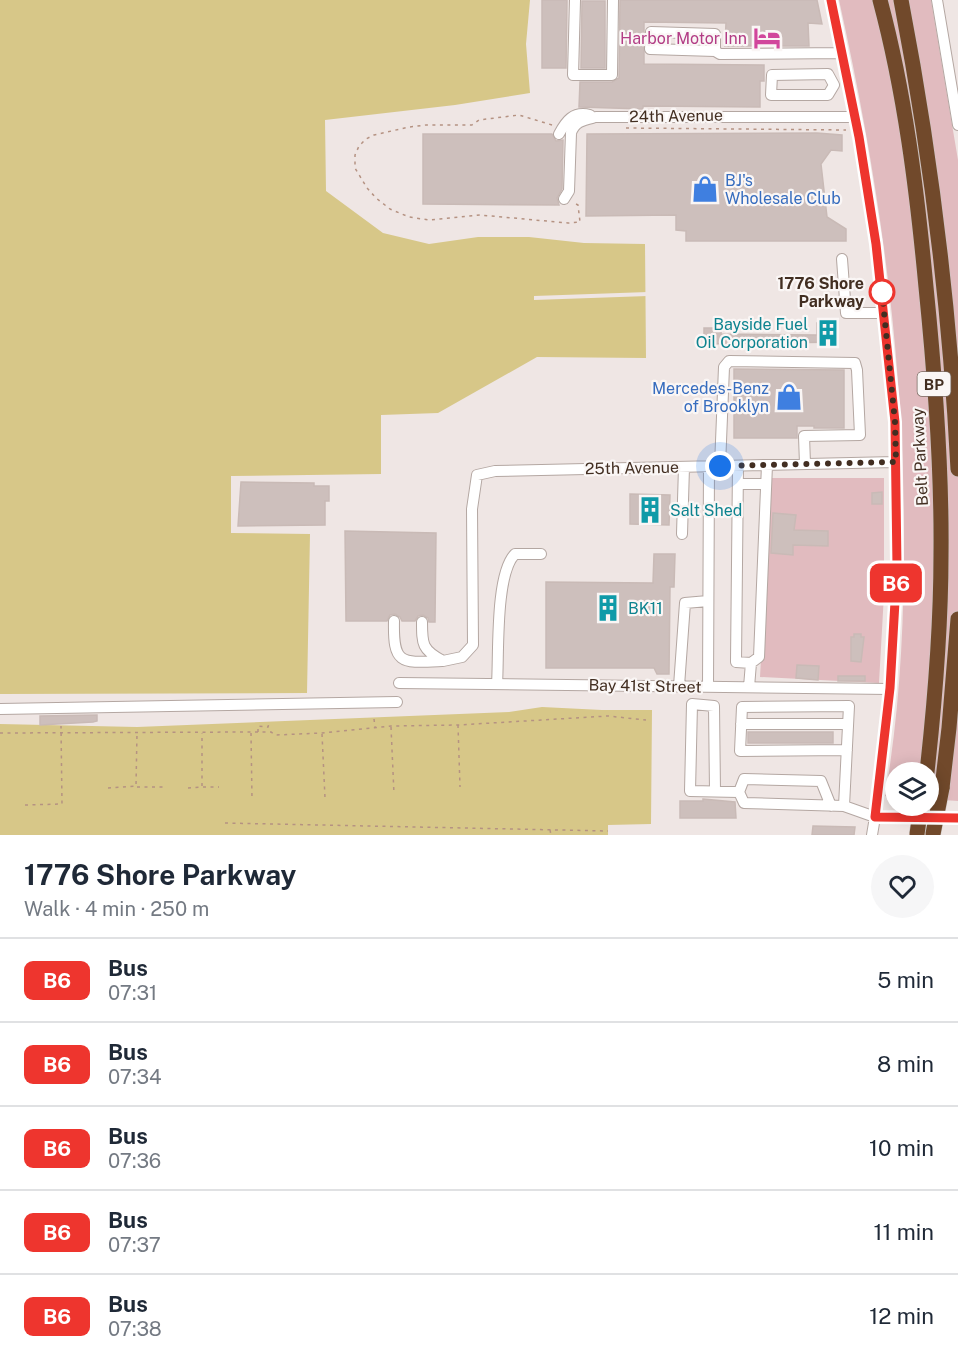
<!DOCTYPE html>
<meta charset="utf-8">
<style>
:root{--surface:#fff;--page:#f6f6f7;--text:#1f2937;--muted:#747a83;--line:#e0e1e3}
body{margin:0;font-family:"Public Sans",sans-serif;background:var(--page);color:var(--text);height:100vh;display:flex;flex-direction:column;font-size:22px;white-space:nowrap}
*{box-sizing:border-box;margin:0}
p{font-size:20px;color:var(--muted)}
.icon{flex:none;width:33px;height:33px;fill:none;stroke:currentColor;stroke-width:2;stroke-linecap:round;stroke-linejoin:round}
.map{position:relative;height:835px;overflow:hidden}
.drawer{display:flex;flex-direction:column;background:var(--surface);flex:1}
.drawer>*{flex:none}
.badge{padding:0 12px;border-radius:9px;font-size:21px;line-height:39px}
.controls{position:absolute;left:885px;top:762px;display:grid;gap:12px}
.controls a{display:grid;place-items:center;width:54px;height:54px;border-radius:50%;background:var(--surface);box-shadow:0 3px 15px #0003;font-size:30px}
.you{position:absolute;width:30px;height:30px;margin:-15px;border:4px solid #fff;border-radius:50%;background:#1a73e8;box-shadow:0 0 0 9px #1a73e833}
.map>.badge{position:absolute;translate:-50% -50%;box-shadow:0 0 0 3px #fff}
.round{display:grid;place-items:center;flex:none;width:63px;height:63px;border-radius:32px;background:var(--page)}
.headline{display:flex;align-items:center;justify-content:space-between;height:102px;padding:0 24px}
h1{font-size:28px;font-weight:700;line-height:45px}
ul{padding:0;list-style:none}
li{display:flex;align-items:center;gap:18px;height:84px;padding:0 24px;border-top:2px solid var(--line)}
li div{flex:1}
li b{display:block;font-size:22px}
li em{font-style:normal}
li .badge{min-width:66px;font-weight:700;text-align:center}
.map>svg:first-child{display:block}
.green{fill:#e1bbbf}
.water{fill:#d7c788}
.pier{fill:#efe6e4}
.building{fill:#cdbfbc;stroke:#c9bab6;stroke-width:1.5}
.lines{fill:none;stroke-linecap:round;stroke-linejoin:round}
.minor-casing{stroke:#b4a7a2;stroke-width:12}
.highway-casing{stroke:#cac4c1;stroke-width:16}
.path{stroke:#b59282;stroke-width:1.5;stroke-dasharray:3 4.5;stroke-linecap:butt}
.minor{stroke:#fff;stroke-width:10}
.highway{stroke:#71492b;stroke-width:15}
.highway-bridge-casing{stroke:#cac4c1;stroke-width:16;stroke-linecap:butt}
.highway-bridge{stroke:#71492b;stroke-width:15}
.line-casing{stroke:#fff;stroke-width:14}
.line{stroke:#ee352e;stroke-width:9}
.walk{stroke:#422e21;stroke-width:6;stroke-dasharray:0 10.8}
.stop-dot{fill:#fff;stroke:#ee352e;stroke-width:3}
.labels{text-anchor:middle;dominant-baseline:central;stroke-width:4.5;stroke-linejoin:round;paint-order:stroke}
.shield{fill:#faf6f5;stroke:#796a61;stroke-width:1.5}
.shield-label{font-size:15px;font-weight:bold;fill:#422e21}
.hotel-label{font-size:16px;fill:#b23c85;stroke:#faf6f5;text-anchor:end}
.street-label{font-size:16px;fill:#422e21;stroke:#faf6f5}
.shop-label{font-size:16px;fill:#366cbe;stroke:#faf6f5;text-anchor:start}
.stop-label{font-size:16px;font-weight:bold;fill:#422e21;stroke:#faf6f5;text-anchor:end}
.culture-label{font-size:16px;fill:#0d838f;stroke:#faf6f5;text-anchor:start}
</style>
<div class="map">
<svg width="958" height="835" viewBox="0 0 958 835">
<rect width="100%" height="100%" fill="#efe6e4"/>
<path class="green" d="M839,0H931L958,160V801L929,799L928,772H896L895,803H891L890,798L885,796C900,710 904,626 904,539C904,354 879,180 839,0Z
M771,478H884V594L879,683L760,677Z"/>
<path class="water" d="M0,0H530L526,44L530,93L455,105L325,120L326,191L383,233L429,244L478,237H529L584,243L645,244L646,358L537,357L438,413L381,415V474L231,476V533L310,534L307,693L0,694Z
M542,707L602,710H652L651,824L608,825V835H0V724L137,727L509,712Z"/>
<path class="pier" d="M648,292V296L534,300V296Z"/>
<path class="building" d="M542,0H567L566,68H542Z
M620,0H817L822,24L808,23L809,46H725L726,23L644,22V64L764,65V81H760V107L643,106V109L579,107L580,82H612L619,78Z
M582,1H605V68H581Z
M817,133L842,135V151L831,150L821,164L827,217L846,229V241H686V231L676,230V215L586,216L587,134Z
M423,134H552L556,141L563,140L562,189L557,198L559,205L423,204Z
M817,323H838V342L704,344V328H721V334L817,335Z
M734,369L844,370V428H814V426H797V438H734Z
M241,482L314,483V486H329V501H325V525L238,526Z
M882,492V504H872V493Z
M630,494L670,495L669,525L630,524Z
M773,513L796,515L794,530L828,531V546L793,545V555L771,553Z
M345,531L436,533L435,622H429L428,618L423,615L418,616L415,621H402L400,617L395,614L390,615L387,621H346Z
M654,554H675L674,587H670L669,674H657L654,668H546V582L653,583Z
M854,634H861V637H864L861,662L851,661V637H854Z
M797,665L819,666L818,680L796,678Z
M838,676H865V681H838Z
M97,715V721L93,722L40,725V716Z
M748,732H833V743H748Z
M703,799L735,802L736,818H680V801H703Z
M813,826L855,827L854,835H812Z"/>
<g class="lines">
<defs>
<path id="minor" d="M575,0L573,75H612L613,0
M831,0L859,137L876,244L895,422L897,567L890,689L875,817L872,835
M937,0L958,125
M715,51V34L651,32L650,49L715,51L720,54L842,53
M828,74L834,85L828,95H771L772,75Z
M559,134C566,121 573,111 590,115
M564,199L569,191L571,133C575,121 584,120 596,117H855
M842,259L846,313H884
M720,466L724,367L729,361L855,363L857,370L860,435L804,436L805,464
M738,466L736,662L751,663
M738,484H766
M682,534L684,467
M394,621C393,665 401,663 442,661
M422,622C422,644 422,650 443,661L462,657L473,645L472,509L477,475L495,471L896,462
M399,683L890,689
M497,684C499,655 495,574 515,554H541
M679,686L685,603L708,601
M708,687L709,466
M749,687L751,663L759,657L767,465
M0,709L397,702
M741,724H848
M847,750L740,751L742,707L849,706L844,806L875,817L958,818
M715,791L714,706L692,704L690,791L739,792
M831,806L821,781L744,779L739,792L744,803L844,806"/>
<path id="highway" d="M880,0C905,93 917,191 926,287C935,376 942,465 941,555C941,628 935,700 927,772
M901,0C931,155 950,311 958,469
M942,788L949,728L958,619"/>
</defs>
<use href="#minor" class="minor-casing"/>
<use href="#highway" class="highway-casing"/>
<path class="path" d="M552,125L519,115L479,120L472,125H426L409,127L374,135L366,139L359,146L355,155V168L367,188L376,198L390,209L409,217L429,220L480,215L568,223L580,222L578,205L574,203
M626,128L846,130
M374,719L375,727
M458,725L460,787
M391,727L394,794
M258,732V726L268,727L269,723
M0,733L251,732H271L276,735L322,733L391,726L458,725L608,716L646,720
M251,733L252,799
M322,734L325,798
M137,787H164
M203,787H219
M108,788L136,786L137,733
M188,788L202,787V733
M25,805L62,804L61,726
M225,823L608,831
M550,830L551,835"/>
<use href="#minor" class="minor"/>
<use href="#highway" class="highway"/>
<defs>
<path id="highway-bridge" d="M917,834L921,806
M933,834L942,788"/>
</defs>
<use href="#highway-bridge" class="highway-bridge-casing"/>
<use href="#highway-bridge" class="highway-bridge"/>
</g>
<g class="lines">
<defs>
<path id="line" d="M831,0L859,137L876,244L895,422L897,567L890,688L875,817L958,818"/>
</defs>
<use href="#line" class="line-casing"/>
<use href="#line" class="line"/>
<path class="walk" d="M720,466L896,462L895,422L882,292"/>
</g>
<defs>
<symbol id="hotel-bare" viewBox="-9 -9 18 18"><path d="M-6-4.5h1.5V1H6V5H4.5V3h-9V5H-6ZM-4 0a1.8 1.8 0 1 1 3.6 0ZM.5 0V-2.5h3Q6-2.5 6 0Z" fill="#d1479c" stroke="#faf6f5" stroke-width="2.5" paint-order="stroke"/></symbol>
<symbol id="shop-bare" viewBox="-9 -9 18 18"><path d="M-5-2.5h2.3a2.7 3.5 0 0 1 5.4 0H5L5.5 6h-11ZM-1.5-2.5h3a1.5 2.3 0 0 0-3 0Z" fill="#3f7fe0" stroke="#faf6f5" stroke-width="2.5" paint-order="stroke"/></symbol>
<symbol id="building-bare" viewBox="-9 -9 18 18"><path d="M-4-6H4V6H1V3H-1V6H-4ZM-2.5-4.3h1.7v1.8h-1.7ZM.8-4.3h1.7v1.8H.8ZM-2.5-1h1.7V.8h-1.7ZM.8-1h1.7V.8H.8Z" fill="#0f9aa8" stroke="#faf6f5" stroke-width="2.5" paint-order="stroke"/></symbol>
</defs>
<g fill-rule="evenodd">
<use href="#hotel-bare" x="748" y="19" width="38" height="38"/>
<use href="#shop-bare" x="686" y="170" width="38" height="38"/>
<use href="#building-bare" x="809" y="314" width="38" height="38"/>
<use href="#shop-bare" x="770" y="378" width="38" height="38"/>
<use href="#building-bare" x="631" y="491" width="38" height="38"/>
<use href="#building-bare" x="589" y="589" width="38" height="38"/>
</g>
<circle class="stop-dot" cx="882" cy="292" r="12"/>
<g class="labels">
<rect class="shield" x="917.5" y="372" width="33" height="24" rx="4.5"/>
<g class="shield-label">
<text x="934" y="384">BP</text>
</g>
<g class="hotel-label">
<text x="747" y="38">Harbor Motor Inn</text>
</g>
<g class="street-label">
<text transform="translate(676 116) rotate(-1)">24th Avenue</text>
<text transform="translate(920 457) rotate(-93)">Belt Parkway</text>
<text transform="translate(632 468) rotate(-1)">25th Avenue</text>
<text transform="translate(645 686) rotate(1)">Bay 41st Street</text>
</g>
<g class="shop-label">
<text x="725" y="180">BJ's<tspan x="725" dy="18">Wholesale Club</tspan></text>
<text x="769" y="388" text-anchor="end">Mercedes-Benz<tspan x="769" dy="18">of Brooklyn</tspan></text>
</g>
<g class="stop-label">
<text x="864" y="283">1776 Shore<tspan x="864" dy="18">Parkway</tspan></text>
</g>
<g class="culture-label">
<text x="808" y="324" text-anchor="end">Bayside Fuel<tspan x="808" dy="18">Oil Corporation</tspan></text>
<text x="670" y="510">Salt Shed</text>
<text x="628" y="608">BK11</text>
</g>
</g>
</svg>
<div class="controls">
<a><svg class="icon" aria-label="layers" viewBox="0 0 24 24"><path d="M12 4l9 5-9 5-9-5zM3 14l9 5 9-5"/></svg></a>
</div>
<div class="you" style="left:720px;top:466px"></div>
<b class="badge" style="left:896px;top:583px;background:#ee352e;color:#fff">B6</b>
</div>
<section class="drawer">
<div class="headline"><div><h1>1776 Shore Parkway</h1><p>Walk · 4 min · 250 m</p></div><a class="round"><svg class="icon" aria-label="heart" viewBox="0 0 24 24"><path d="M12 20l-8-8c-3-5 5-10 8-4 3-6 11-1 8 4z"/></svg></a></div>
<ul>
<li><span class="badge" style="background:#ee352e;color:#fff">B6</span><div><b>Bus</b><p>07:31</p></div><em>5 min</em></li>
<li><span class="badge" style="background:#ee352e;color:#fff">B6</span><div><b>Bus</b><p>07:34</p></div><em>8 min</em></li>
<li><span class="badge" style="background:#ee352e;color:#fff">B6</span><div><b>Bus</b><p>07:36</p></div><em>10 min</em></li>
<li><span class="badge" style="background:#ee352e;color:#fff">B6</span><div><b>Bus</b><p>07:37</p></div><em>11 min</em></li>
<li><span class="badge" style="background:#ee352e;color:#fff">B6</span><div><b>Bus</b><p>07:38</p></div><em>12 min</em></li>
</ul>
</section>
